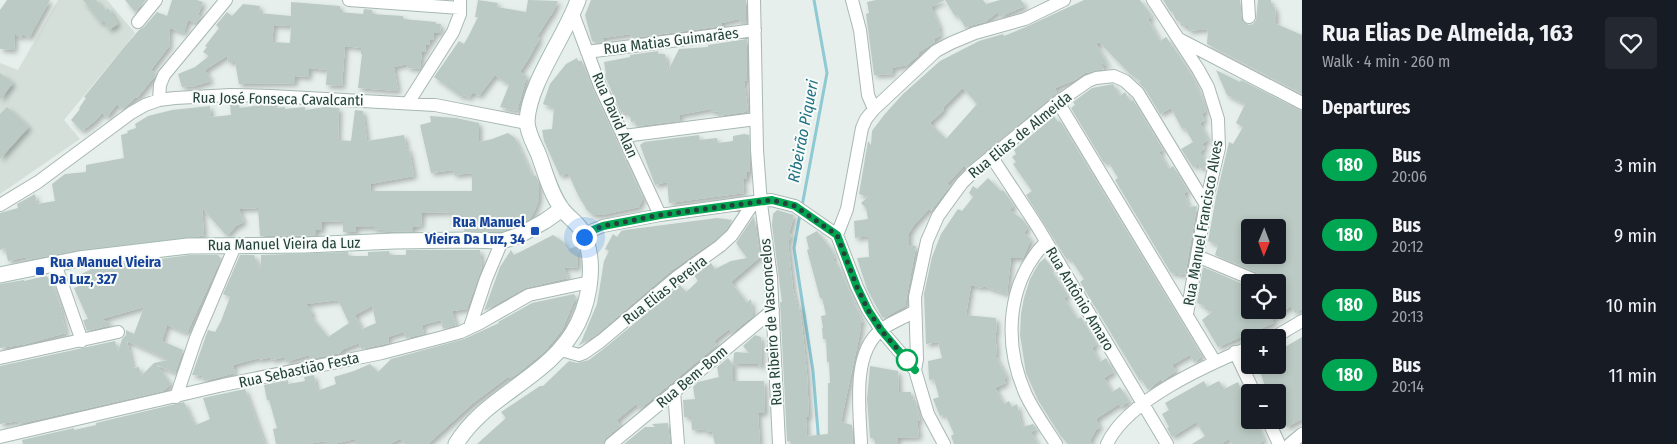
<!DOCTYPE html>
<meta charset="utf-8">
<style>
:root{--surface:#171b24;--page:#242831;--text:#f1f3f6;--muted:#9ea1a6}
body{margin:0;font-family:"Fira Sans Condensed",sans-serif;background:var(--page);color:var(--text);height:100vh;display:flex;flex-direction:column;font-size:19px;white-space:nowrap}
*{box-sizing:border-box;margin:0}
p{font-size:16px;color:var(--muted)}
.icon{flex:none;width:28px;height:28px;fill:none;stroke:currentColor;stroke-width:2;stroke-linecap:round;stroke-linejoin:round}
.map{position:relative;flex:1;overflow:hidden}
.panel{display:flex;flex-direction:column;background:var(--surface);width:375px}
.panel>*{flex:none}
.badge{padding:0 10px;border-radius:16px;font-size:18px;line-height:32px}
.needle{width:32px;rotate:181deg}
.controls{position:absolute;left:1241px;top:219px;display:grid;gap:10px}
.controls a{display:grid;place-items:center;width:45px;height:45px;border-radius:5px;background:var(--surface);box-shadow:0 2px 8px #0003;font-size:25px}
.you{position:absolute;width:25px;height:25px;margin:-12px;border:4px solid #fff;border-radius:50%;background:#1a73e8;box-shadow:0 0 0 8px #1a73e833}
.map>.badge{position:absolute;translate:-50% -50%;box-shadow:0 0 0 2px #fff}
h2{padding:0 20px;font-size:19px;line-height:45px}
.round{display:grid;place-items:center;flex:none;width:52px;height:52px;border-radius:5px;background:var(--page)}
.overview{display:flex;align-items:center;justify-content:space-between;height:85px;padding:0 20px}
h1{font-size:24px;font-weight:700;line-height:38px}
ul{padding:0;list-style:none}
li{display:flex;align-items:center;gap:15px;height:70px;padding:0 20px}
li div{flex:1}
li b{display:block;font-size:19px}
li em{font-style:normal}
li .badge{min-width:55px;font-weight:700;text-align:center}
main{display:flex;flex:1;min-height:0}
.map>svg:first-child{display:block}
.built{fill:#d4dfda}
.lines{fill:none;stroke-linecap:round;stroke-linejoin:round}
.stream{stroke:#8ec9d4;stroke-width:3}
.building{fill:#bbcac4;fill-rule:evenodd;filter:url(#shadow)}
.street-casing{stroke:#a8b8b2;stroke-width:14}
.secondary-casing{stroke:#a4bbb3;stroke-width:17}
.street{stroke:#fff;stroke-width:12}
.secondary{stroke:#fff;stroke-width:15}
.line-casing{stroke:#fff;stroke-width:11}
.line{stroke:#00a651;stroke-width:8}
.walk{stroke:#24423a;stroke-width:5;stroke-dasharray:0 9}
.transit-dot{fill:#1a4fb4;stroke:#f7fbf9;stroke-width:2}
.stop-dot{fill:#fff;stroke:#00a651;stroke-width:2.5}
.labels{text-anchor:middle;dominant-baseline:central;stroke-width:4;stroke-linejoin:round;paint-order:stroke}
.street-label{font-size:15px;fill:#24423a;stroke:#f7fbf9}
.transit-label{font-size:15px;font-weight:bold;fill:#164399;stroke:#f7fbf9;text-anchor:end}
.water-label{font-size:16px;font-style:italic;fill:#1c6f80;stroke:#f7fbf9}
</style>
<main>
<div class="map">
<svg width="1302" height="444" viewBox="0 0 1302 444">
<defs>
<filter id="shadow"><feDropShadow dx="3" dy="3" stdDeviation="2.5" flood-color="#0004"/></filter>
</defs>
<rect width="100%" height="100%" fill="#e6efeb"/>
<path class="built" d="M58,0H107L135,33L64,120L80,139L0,194V63L18,70Z"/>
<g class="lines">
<path class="stream" d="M802,206L827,73L814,0
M800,214L794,248L813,371L819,444"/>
</g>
<path class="building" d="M7,0H50L29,38L23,34L21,38L15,34L14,50L0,49V10Z
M83,0H96L104,11L108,8L118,24L109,30L104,21L101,23Z
M125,0H146L135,12Z
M172,0H197L203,2L198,15L202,17L196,23L188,20L184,33L170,28L169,44L170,45L151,70L156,74L155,76L137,98L136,97L123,109L117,104L107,117L102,113L95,121L82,131L71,120L80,109L79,108L86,98L84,97L125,46L139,30L144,27L157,12L167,16Z
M478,0L498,3L497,7L526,12L528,0L558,1L551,16H550L537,37L540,38L528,60L520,72L527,76L517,111L500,107L509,85L495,75L479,96L473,92L469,98L464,95L462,97L434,77L459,41L464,44L469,35L478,17H475Z
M591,0H746V22L740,23L739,19L722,23V26L632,38L631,34L603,38L604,42L596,43L592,41L585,15Z
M876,0H983L986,4L1000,0H1021L1025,6L1000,17L998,12L985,22L965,27L958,15L955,16L945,0L931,7L940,28L938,29L941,35L934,39L935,42L918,53L919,55L907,65L892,68L893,74L874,75L866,14L869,13L867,2Z
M1084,0H1140L1146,8L1152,17L1148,19L1160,41L1166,37L1178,54L1193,77L1203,102L1206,111L1202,114L1205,120L1200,123L1208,140L1202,144L1205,148L1200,152L1207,163L1206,166L1201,169L1198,164L1193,167L1181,149L1193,142L1185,128L1182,129L1171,108L1160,114L1145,89L1138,82L1141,81L1130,74L1099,42L1096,44L1109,67L1101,63L1104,69L1085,73L1075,80L1055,88L1057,93L966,168L964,166L947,184L950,186L931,211L929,209L914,225L909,233V245L916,246L905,306L884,318L882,317L867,289L857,258L869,257L868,236L855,238L854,221L868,219L866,208L861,203L868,197L859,194L868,141L871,145L872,131L884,115L903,94L940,61L979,41L1003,34L1004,36L1028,26ZM963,88L977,104L946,139L930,123L944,110L943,108Z
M1163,0H1240L1242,21L1249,25L1253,24L1256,20L1258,0H1271V6L1275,7L1276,20L1274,23L1302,35V94L1207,44L1208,29L1188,31V26H1181L1180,20H1176L1172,11H1170Z
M291,2L340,6V12L363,14L364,9L372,10V14L403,16V19L436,22V24H441L440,33H434L433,40H430L429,45H426L425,52H422L420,69L408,68L407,64L394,67L398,91L358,88L362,54H361V48L345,46L342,86L326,85L327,70L309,68V77L295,76V83L239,84L235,62H228L227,56L205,70L211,81L195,86L182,87L178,74L195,67L209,56L203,52L207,47L205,46L219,28L216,25L227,12L232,16L243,4L260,6L259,13L291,16ZM274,25L291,26L290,43L272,42Z
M747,39V80L744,81L748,110L744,112L718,116V111L711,112V109L679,115L680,121L636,126L635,121L631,122L630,115H628L627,112L621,113L604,74H606L604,62L630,57V55L658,51V54H665L668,71L679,49L708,47V45Z
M577,58L578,61H582L593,89L643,198L639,207L602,215H593L587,210L578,195L568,173L560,176L544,141L542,130L552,129L554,108L543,104L550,84L566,64Z
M1216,70L1240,82L1241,80L1302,111V309L1295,313L1291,306L1275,317L1272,320L1274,323L1218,347L1202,320L1212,312L1204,309L1205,306L1197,303L1203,267L1250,287V310H1278V282H1259L1260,277L1256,272L1215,255L1218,245L1208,241L1216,197L1229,142L1233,144L1243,127L1236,123L1245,104L1227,95ZM1250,228H1278V255H1250Z
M0,73L13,83L0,100Z
M1113,84L1120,96L1125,92L1130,101L1133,100L1163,150L1159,152L1169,169L1173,166L1188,191L1184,193L1189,207L1197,206L1185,275L1171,273L1115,180L1118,178L1108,161L1104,163L1071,108L1075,105L1073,102L1092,88Z
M267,104H277V108L285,107V109L305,107V110L325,107L339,108L338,140L351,141L355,110L363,111L367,141L404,135L407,150L409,149L414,176L370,184L371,191H472V173L454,175L453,170L431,173L420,125L431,122L430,116L456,118L479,123V142L492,139L508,133L515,138L532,176H536L539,183V199L535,210L530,219L516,226L501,232L464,231V224H451V212L422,213L421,226L413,227V231L382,232V229L374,230V227H356V232H343V221L322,222V230H316V235L260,236L258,208L239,209L244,222L236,226L227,236L202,208L204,235L196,237L78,250L27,260L26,257L8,261L5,248L0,250V213L18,208L17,204L35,194L37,204L55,201L52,184L65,174L86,172V165L124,158L121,135L128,133L127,131L136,128L135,124L148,116L172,110L210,106L211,117L231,115L230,105H239L240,108Z
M7,107L29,127L0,159V114Z
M1054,116L1058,122L1060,121L1201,354L1200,358L1194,362L1190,355L1172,365L1176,371L1162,381L1161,379L1148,390L1142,380L1140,381L1080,282L1084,279L1070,258L1067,260L1026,195L1032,191L1013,164L1016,162L1012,157L1016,154L1014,150Z
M744,134L749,135L750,168V172H747V179H743L744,193L669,203L667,182L655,185L640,145L644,142L699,135V140L717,138L718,143L733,141V136Z
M988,178L1001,191L1003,190L1014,206L1010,210L1023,220L1028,227L1024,233L1031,239L1023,258H1011L1007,294L983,286L982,288L971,285L966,315L996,318L997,333H995L997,354L995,355L1007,377L1004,379L1006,383L995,388L1004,404L1009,401L1012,407L1017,404L1022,427L1033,424L1037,429L1031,432L1038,444H954L951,436L954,434L945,414L940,416L933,399L939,397L934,379L929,380L928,361L942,358L938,342L926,344L924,294L932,257L941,234L958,209L962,211L973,197L969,193L973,186L977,189Z
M777,210L794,215L789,234L792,235L788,242L793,289L797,306H799L802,325L807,374L809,417H806L807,436L828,434V383H830L829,362H827L826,339H823L822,328H823L821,316L826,315L822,298H820L807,250L809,249L806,237L817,231L831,249L835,258L832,259L839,266L863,323H860L861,328L841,422L852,425L853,444H791V441H787L780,302H782L772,225L773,214Z
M754,216L760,257L731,282L747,303L751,299L753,316L732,333L729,329L714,341L717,345L640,409L636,404L617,420L620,426L606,438L603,444H477L506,418L501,412L540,386H543L569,361L577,363L589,360L606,347L680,285L686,292L698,281L694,275L711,263L715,269L731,261L747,258L736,243Z
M717,218L732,220L726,230L715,240L672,270L596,335L578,346L581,342L597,304L604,261L609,251L605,249L613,234L617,237L621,231L625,230Z
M553,235L565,243L567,249L578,246V268L564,267L568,278L525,288L484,311L500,267L511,250L514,255Z
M406,250H480L482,267L467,309L452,311L456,325L443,329L441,320L422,325L424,334L406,338L404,332L388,337L389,343L361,349L359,343L344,349L340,353L309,359V355L286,362L285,357L272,360L271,357L259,360V358L233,365L235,373L204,381L202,376L192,375L208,330L215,332L221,321L230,297L223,294L240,255H254L261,274V255L348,252V256H368V252L389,251L390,255H406ZM338,300L349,323L328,337L310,315L313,313L306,304ZM372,306L376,323L362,329L355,315Z
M189,255H218L221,259L187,333L167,325L162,341L183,350L175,373L157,365L171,384L163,391L18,424V421L0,424V366L115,341L118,352L122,339L126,335V330L134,334L144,307L102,319L110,323L111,325L87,331L83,320L88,319L74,288L82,285L79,275L90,270L89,267L142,261L144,264L153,260ZM127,341L150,351L168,360L154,363L141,376L139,367L133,368Z
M1045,258L1051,267L1049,268L1068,295L1064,298L1077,319L1081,317L1097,344L1092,348L1100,362L1106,358L1114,372L1104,378L1112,392L1120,387L1129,401L1121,407L1119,404L1096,419L1100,427L1096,430L1090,441L1092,444H1068L1060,435L1038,400L1026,373L1020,335L1021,314L1024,298L1030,279L1039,263Z
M46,276L50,279L60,305L66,333L26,344L0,348V284L24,280V281Z
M574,294L576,297L562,330L545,351L517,374L510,378L508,377L472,404L428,444H405L400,439L390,444H355V439L334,444H326V441L307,444H276L273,429L277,428L269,400H267L264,385L288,380V384L305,381L304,377L314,375L317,391L336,384L334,377L354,371L370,364L378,372L391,359L464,339L499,323L498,322L532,303Z
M755,335L761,337L762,369L758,364H733L734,353L736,352L749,353L743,346Z
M1302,337V419L1287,427L1278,409V392H1267L1258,365H1278V351Z
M728,358L733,365V381H764L765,413H758L760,444H715L712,432H705V429L692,430L691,417H684L683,400L695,399L693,387L698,382L719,377L717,367Z
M870,366L898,371L899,392H911V400L915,399L920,421H917L919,437L897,438L898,444H875V438H870L867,399Z
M1204,381L1207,387L1219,381L1224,389L1238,382L1250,410V420H1255L1264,440L1259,444H1232L1229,439L1221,444H1192L1205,436L1196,422L1172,437L1167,428L1169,427L1162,414L1169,410L1165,403Z
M245,389L265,444H23L22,440L74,428V430L96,425V423L184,402L193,422L194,421L196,425L210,419L203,398Z
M668,423L670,444H624L645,427H655L652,424Z"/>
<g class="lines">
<defs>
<path id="street" d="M349,0L460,8
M754,0L757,150L761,204L771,277L779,444
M852,0L860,30L868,95L874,109
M1153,0L1198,69L1208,87L1218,119L1219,148L1206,203L1187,314
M1248,0L1249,17
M573,14L600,86L660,215
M138,22L156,0
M1179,39L1302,103
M587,52L755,30
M159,100L160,85L164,75L226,0
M1058,102L1215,362
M408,103L453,32L460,14V0
M624,136L756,119
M991,156L1037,226L1167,444
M0,205L38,182L131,113L145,105L159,100L175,98L231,95L271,96L435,105L527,123
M837,235L847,209L862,128L866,119L874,109L936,51L951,43L975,33L1025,19L1064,0
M584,237L593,230L603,226L660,215L761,201L771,200L795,206L837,235L857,287L868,310L881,330L915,370
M1046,242C1006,283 1003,344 1026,395C1034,412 1046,428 1056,444
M1197,256L1252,279
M55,264L82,341
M470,327L486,279L502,241
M1273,338L1302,321
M561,350L579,355L584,353L601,341L677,277L720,246L732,235L754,202
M1235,352L1254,392
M0,358L118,332
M674,391L678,444
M176,397L196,338L235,246
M1268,420L1279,444
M0,437L223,385L382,353L443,337L461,332L480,323L529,295L590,282
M611,444L773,310
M861,444C860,410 851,354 881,330C889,323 906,317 915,311
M944,444L928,414L915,370L917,359L915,297L927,241L938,216L962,183L975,170L1058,102L1088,81L1096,78L1114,76L1125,81L1138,93L1206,205
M1107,444C1127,400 1207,365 1250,347
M1290,444L1302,434"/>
<path id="secondary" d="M0,275L79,259L188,246L305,245L394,241L467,240L502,241L520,235L545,221L562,209
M456,444C487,393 551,378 578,323C591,296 597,255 580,228C575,221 567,216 562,209C550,193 545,171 538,153C534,144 527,132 527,121C529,83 565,37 578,0"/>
</defs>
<use href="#street" class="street-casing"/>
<use href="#secondary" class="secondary-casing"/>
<use href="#street" class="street"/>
<use href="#secondary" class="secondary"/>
</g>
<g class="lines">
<defs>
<path id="line" d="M584,237L593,230L603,226L660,215L772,200L795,206L837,235L857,287L868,310L881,330L915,370"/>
</defs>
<use href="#line" class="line-casing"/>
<use href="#line" class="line"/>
<path class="walk" d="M584,237L593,230L603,226L660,215L772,200L795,206L837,235L857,287L868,310L881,330L907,360"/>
</g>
<g class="transit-dot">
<rect x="530" y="226" width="10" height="10" rx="2.5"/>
<rect x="35" y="266" width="10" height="10" rx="2.5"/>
</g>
<circle class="stop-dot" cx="907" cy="360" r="10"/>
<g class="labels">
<g class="street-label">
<text transform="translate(671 41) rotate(-7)">Rua Matias Guimarães</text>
<text transform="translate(278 99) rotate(1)">Rua José Fonseca Cavalcanti</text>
<text transform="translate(615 115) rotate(66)">Rua David Alan</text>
<text transform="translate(1020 135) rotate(-39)">Rua Elias de Almeida</text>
<text transform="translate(1203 223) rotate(-80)">Rua Manuel Francisco Alves</text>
<text transform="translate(284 244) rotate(-1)">Rua Manuel Vieira da Luz</text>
<text transform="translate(665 290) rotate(-38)">Rua Elias Pereira</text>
<text transform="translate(1080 299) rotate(59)">Rua Antônio Amaro</text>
<text transform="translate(771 322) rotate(-94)">Rua Ribeiro de Vasconcelos</text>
<text transform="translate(299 370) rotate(-12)">Rua Sebastião Festa</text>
<text transform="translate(692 377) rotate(-40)">Rua Bem-Bom</text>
</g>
<g class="transit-label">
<text x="525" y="222">Rua Manuel<tspan x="525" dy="17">Vieira Da Luz, 34</tspan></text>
<text x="50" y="262" text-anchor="start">Rua Manuel Vieira<tspan x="50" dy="17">Da Luz, 327</tspan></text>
</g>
<g class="water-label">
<text transform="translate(803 131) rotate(-79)">Ribeirão Piqueri</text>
</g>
</g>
</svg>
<div class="controls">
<a><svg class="needle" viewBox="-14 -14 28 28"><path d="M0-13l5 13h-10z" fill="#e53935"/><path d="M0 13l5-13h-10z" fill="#9ea1a6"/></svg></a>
<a><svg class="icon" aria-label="locate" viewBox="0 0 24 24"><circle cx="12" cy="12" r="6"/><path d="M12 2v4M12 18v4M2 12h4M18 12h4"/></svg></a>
<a>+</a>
<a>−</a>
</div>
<div class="you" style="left:584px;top:237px"></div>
</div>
<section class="panel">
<div class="overview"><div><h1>Rua Elias De Almeida, 163</h1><p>Walk · 4 min · 260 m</p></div><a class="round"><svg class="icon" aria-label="heart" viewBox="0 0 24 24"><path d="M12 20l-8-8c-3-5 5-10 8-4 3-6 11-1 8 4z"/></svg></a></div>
<h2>Departures</h2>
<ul>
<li><span class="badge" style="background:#00a651;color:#fff">180</span><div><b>Bus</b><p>20:06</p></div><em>3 min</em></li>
<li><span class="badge" style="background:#00a651;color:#fff">180</span><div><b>Bus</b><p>20:12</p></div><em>9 min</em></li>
<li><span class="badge" style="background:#00a651;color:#fff">180</span><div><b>Bus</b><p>20:13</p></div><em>10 min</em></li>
<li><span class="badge" style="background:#00a651;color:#fff">180</span><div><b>Bus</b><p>20:14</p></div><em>11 min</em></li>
</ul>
</section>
</main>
